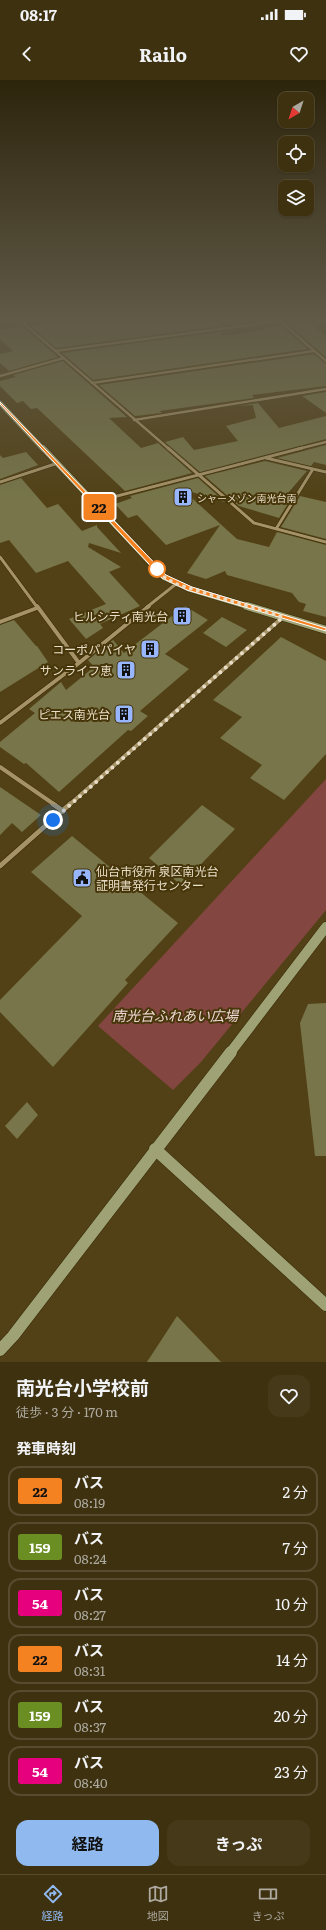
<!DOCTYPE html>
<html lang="ja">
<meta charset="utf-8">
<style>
:root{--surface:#3e3110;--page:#453919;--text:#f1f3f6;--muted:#ada99f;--line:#574c30;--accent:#90b9f0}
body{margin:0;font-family:Literata,"Noto Sans JP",serif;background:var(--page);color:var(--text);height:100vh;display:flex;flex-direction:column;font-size:15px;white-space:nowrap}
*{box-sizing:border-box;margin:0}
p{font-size:13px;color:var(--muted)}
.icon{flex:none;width:22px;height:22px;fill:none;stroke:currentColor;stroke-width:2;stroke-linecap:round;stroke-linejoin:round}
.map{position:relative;height:1282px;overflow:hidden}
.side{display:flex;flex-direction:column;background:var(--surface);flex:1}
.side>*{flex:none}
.badge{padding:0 8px;border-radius:3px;font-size:14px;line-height:26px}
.needle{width:26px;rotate:219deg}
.tools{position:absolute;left:278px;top:12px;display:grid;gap:8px}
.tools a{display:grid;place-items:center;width:36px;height:36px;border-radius:8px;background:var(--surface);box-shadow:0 1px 3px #0004,0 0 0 1px var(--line);font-size:20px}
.you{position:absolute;width:20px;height:20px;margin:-10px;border:3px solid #fff;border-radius:50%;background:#1a73e8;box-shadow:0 0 0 6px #1a73e833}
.map>.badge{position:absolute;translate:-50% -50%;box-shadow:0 0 0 2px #fff}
h2{padding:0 16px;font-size:15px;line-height:36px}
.round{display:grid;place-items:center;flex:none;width:42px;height:42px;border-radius:12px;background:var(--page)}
.summary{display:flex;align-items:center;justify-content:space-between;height:68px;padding:0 16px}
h1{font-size:19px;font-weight:700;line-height:30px}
.cta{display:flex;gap:8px;margin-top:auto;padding:8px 16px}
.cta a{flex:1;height:46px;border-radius:12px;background:var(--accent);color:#111;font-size:16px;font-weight:700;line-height:46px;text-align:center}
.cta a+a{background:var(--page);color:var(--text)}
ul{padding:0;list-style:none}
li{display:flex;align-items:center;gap:12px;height:50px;margin:0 8px 6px;padding:0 8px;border:2px solid var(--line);border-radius:12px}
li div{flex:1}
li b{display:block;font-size:15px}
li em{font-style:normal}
li .badge{min-width:44px;font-weight:700;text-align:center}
.status{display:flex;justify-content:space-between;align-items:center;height:28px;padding:0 20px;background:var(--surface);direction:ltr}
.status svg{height:11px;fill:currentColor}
header{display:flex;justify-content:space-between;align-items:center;height:52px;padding:0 16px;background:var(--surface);font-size:18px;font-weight:700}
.tab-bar{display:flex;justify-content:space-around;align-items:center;height:56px;border-top:1px solid var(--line);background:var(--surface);font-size:11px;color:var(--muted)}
.tab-bar a{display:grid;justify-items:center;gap:2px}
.tab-bar .current{color:var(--accent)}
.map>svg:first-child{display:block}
.green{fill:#844641}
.building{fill:#777549}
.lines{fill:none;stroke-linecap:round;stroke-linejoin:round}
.street-far3-casing{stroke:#352807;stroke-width:3}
.street-far2-casing{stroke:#352807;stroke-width:4}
.street-far1-casing{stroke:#352807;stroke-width:5}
.street-casing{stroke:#352807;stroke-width:6}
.secondary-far4-casing{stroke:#352807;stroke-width:5.5}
.secondary-far3-casing{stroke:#352807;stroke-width:7}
.secondary-far2-casing{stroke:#352807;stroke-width:9}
.secondary-far1-casing{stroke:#352807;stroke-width:11}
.secondary-casing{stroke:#352807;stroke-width:13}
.street-far3{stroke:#a59266;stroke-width:2.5}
.street-far2{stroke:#a59266;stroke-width:3}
.street-far1{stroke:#a59266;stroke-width:4}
.street{stroke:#a59266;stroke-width:5}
.secondary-far4{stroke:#9fa274;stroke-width:5}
.secondary-far3{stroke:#9fa274;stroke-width:6}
.secondary-far2{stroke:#9fa274;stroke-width:8}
.secondary-far1{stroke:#9fa274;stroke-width:10}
.secondary{stroke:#9fa274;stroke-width:12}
.line{fill:#f58220;stroke:#fff}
.walk{stroke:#e8dec7;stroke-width:4;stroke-dasharray:0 7.2}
.stop-dot{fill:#fff;stroke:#f58220;stroke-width:2}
.labels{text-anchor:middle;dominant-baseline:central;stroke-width:4;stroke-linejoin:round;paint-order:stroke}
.far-poi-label{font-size:10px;fill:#e8dec7;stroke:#47360a;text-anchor:start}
.poi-label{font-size:12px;fill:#e8dec7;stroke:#47360a;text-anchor:end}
.near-park-label{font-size:14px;font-style:italic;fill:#efd8d5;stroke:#47360a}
</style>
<div class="status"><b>08:17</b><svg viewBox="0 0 49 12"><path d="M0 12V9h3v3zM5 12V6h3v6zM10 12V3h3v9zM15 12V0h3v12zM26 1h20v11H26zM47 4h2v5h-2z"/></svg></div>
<header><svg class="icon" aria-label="back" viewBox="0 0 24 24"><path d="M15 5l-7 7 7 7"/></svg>Railo<svg class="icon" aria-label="heart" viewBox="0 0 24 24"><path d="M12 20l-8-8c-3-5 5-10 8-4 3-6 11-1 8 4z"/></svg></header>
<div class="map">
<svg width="326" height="1282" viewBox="0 0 326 1282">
<rect width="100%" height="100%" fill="#524116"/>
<path class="green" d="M326,699V830L201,982L173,1010L98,946Z"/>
<path class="building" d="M55,242H220V246L56,268L31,246Z
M299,242H309L326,256V277L288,244Z
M281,246L308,269L93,300L62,273L221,252V255H234Z
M23,247L58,277L9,291L0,283V274L13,271L0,259V250Z
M314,274L326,284V306L252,315L254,318L160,331L162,333L135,336L99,305Z
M63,281L127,337L109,338L141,368L158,363L192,393L125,411L37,328L31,329L23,321L17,323L0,306V301L16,297L13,295Z
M326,312V333L302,316Z
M258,323L279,348L326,336V359L200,392L165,362L183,357L194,370L238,361L226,346L256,338L253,325L238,326Z
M326,365V385L314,382L311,386L277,378Z
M26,372L38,385L0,399V375L3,378Z
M265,381L307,391L288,413L294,414L279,438L239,426L205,396Z
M21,398L47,428L58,424L82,451L97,445V447L121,473L89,463L88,467L121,487L109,492L140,526L100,544L103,548L86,559L69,539L106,524L68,481L36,493L9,460L0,463V405Z
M198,398L225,422L182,409L237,459L269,467L277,452L326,465V537L303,531L306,524L299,522L292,513L227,495L225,491L206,499L187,493L220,445L166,465L137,435L128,438L115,424L132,418L130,416Z
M300,416L326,422V459L281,447Z
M185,526L208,540L165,574L189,589L140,631L148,636L131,651L128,650L59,712L26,683L24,684L0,667V662L35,633L29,629L61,602L66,610L94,587L88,580L113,560L124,573Z
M222,537L247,550L226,567L203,553Z
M14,540L36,566H37L48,582L0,612V545Z
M281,557L326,581V674L284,720L250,698L262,685L220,658L242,637L213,620Z
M0,707L41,735L22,752L12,743L0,755Z
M202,725L235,749L181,805L149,778Z
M72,756L178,843L125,900L128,903L53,987L0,932V920L82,836L31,792Z
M326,923V1076H315L300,943L308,924Z
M27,1022L38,1035L17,1059L5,1046Z
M177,1236L221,1282H147Z"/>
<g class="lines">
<defs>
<path id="street-far3" d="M22,242L169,369
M281,242L326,281
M55,271L273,242
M0,296L64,278
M92,303L314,271
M134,340L326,309
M298,369L326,362"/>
<path id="street-far2" d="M168,368L254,443L326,462
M266,378L326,392
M0,402L58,383
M94,422L302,368
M276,449L313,389
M0,477L37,527
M147,527L176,504"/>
<path id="street-far1" d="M37,526L79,583
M0,542L37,528
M0,643L79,583L149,526
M0,687L55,725
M69,725L283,537"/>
<path id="street" d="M53,724L63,731
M0,786L70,724"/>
<path id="secondary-far4" d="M0,323L43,369"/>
<path id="secondary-far3" d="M43,368L164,497L190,509L250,527"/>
<path id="secondary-far2" d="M247,526L326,550"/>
<path id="secondary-far1" d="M230,973L326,847"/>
<path id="secondary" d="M155,1069L326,1225
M0,1270L13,1256L231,972"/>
</defs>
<use href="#street-far3" class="street-far3-casing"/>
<use href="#street-far2" class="street-far2-casing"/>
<use href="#street-far1" class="street-far1-casing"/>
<use href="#street" class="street-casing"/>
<use href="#secondary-far4" class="secondary-far4-casing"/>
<use href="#secondary-far3" class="secondary-far3-casing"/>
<use href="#secondary-far2" class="secondary-far2-casing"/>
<use href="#secondary-far1" class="secondary-far1-casing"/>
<use href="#secondary" class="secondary-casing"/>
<use href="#street-far3" class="street-far3"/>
<use href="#street-far2" class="street-far2"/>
<use href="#street-far1" class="street-far1"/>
<use href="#street" class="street"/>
<use href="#secondary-far4" class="secondary-far4"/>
<use href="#secondary-far3" class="secondary-far3"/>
<use href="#secondary-far2" class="secondary-far2"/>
<use href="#secondary-far1" class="secondary-far1"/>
<use href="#secondary" class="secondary"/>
</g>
<linearGradient id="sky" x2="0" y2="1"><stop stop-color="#2d240c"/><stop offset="0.57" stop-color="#605a47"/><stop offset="1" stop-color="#605a47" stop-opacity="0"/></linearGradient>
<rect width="326" height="422" fill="url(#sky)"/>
<path class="line" d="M0,322L166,495L192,507L326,548V551L187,510L162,498L0,324Z"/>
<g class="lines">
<path class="walk" d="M53,740L283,537L176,504L164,497L154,486L157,489"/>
</g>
<defs>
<symbol id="building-square" viewBox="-11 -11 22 22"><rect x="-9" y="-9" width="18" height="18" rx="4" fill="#98b6fd" stroke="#47360a"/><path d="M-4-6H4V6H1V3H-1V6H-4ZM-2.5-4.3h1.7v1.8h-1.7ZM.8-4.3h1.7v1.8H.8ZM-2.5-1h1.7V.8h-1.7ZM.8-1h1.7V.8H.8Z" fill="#111"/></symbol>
<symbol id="civic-square" viewBox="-11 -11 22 22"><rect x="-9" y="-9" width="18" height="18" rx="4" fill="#98b6fd" stroke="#47360a"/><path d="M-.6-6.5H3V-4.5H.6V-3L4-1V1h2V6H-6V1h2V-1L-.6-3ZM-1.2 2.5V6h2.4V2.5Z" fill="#111"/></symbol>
</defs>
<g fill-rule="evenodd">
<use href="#building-square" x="172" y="406" width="22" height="22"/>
<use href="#building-square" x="171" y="525" width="22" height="22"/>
<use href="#building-square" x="139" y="558" width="22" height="22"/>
<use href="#building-square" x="115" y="579" width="22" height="22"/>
<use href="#building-square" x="113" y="623" width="22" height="22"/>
<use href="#civic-square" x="71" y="787" width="22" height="22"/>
</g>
<circle class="stop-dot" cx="157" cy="489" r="8"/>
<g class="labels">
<g class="far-poi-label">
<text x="197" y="417">シャーメゾン南光台南</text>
</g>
<g class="poi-label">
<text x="168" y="536">ヒルシティ南光台</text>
<text x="136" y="569">コーポパパイヤ</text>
<text x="112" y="590">サンライフ恵</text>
<text x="110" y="634">ピエス南光台</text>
<text x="96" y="791" text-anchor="start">仙台市役所 泉区南光台<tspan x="96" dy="14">証明書発行センター</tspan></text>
</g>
<g class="near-park-label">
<text x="175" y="935">南光台ふれあい広場</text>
</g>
</g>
</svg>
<div class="tools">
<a><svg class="needle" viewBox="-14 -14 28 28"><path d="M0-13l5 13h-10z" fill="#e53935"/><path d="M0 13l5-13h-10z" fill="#ada99f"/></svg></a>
<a><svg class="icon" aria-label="locate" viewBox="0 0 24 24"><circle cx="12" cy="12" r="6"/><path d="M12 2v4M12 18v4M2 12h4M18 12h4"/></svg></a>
<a><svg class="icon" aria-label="layers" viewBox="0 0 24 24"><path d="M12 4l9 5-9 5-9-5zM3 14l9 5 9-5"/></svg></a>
</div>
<div class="you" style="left:53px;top:740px"></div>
<b class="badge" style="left:99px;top:427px;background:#f58220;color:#111">22</b>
</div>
<section class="side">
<div class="summary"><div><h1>南光台小学校前</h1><p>徒歩 · 3 分 · 170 m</p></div><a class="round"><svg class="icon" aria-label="heart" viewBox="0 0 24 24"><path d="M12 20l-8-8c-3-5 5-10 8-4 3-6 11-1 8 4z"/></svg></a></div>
<h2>発車時刻</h2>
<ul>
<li><span class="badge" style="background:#f58220;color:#111">22</span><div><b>バス</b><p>08:19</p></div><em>2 分</em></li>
<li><span class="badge" style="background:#6b8e23;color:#fff">159</span><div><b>バス</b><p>08:24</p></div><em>7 分</em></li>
<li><span class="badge" style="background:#e6007e;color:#fff">54</span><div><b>バス</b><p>08:27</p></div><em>10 分</em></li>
<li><span class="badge" style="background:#f58220;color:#111">22</span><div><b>バス</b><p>08:31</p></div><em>14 分</em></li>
<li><span class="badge" style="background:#6b8e23;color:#fff">159</span><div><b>バス</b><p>08:37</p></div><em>20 分</em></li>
<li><span class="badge" style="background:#e6007e;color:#fff">54</span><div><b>バス</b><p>08:40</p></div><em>23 分</em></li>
</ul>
<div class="cta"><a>経路</a><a>きっぷ</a></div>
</section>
<nav class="tab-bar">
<a class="current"><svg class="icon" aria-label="directions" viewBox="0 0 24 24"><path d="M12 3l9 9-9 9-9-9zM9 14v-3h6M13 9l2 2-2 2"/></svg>経路</a>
<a><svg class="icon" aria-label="map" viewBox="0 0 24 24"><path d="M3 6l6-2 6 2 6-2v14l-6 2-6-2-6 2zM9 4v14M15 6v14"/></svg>地図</a>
<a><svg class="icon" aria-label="tickets" viewBox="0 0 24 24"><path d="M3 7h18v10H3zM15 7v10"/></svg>きっぷ</a>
</nav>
